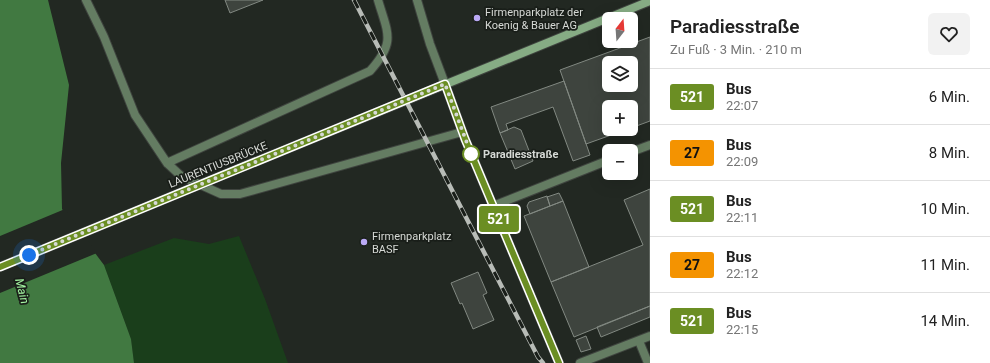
<!DOCTYPE html>
<html lang="de">
<meta charset="utf-8">
<style>
:root{--surface:#fff;--page:#f2f2f2;--text:#222;--muted:#767676;--line:#e0e0e0}
body{margin:0;font-family:Roboto,sans-serif;background:var(--page);color:var(--text);height:100vh;display:flex;flex-direction:column;font-size:15px;white-space:nowrap}
*{box-sizing:border-box;margin:0}
p{font-size:13px;color:var(--muted)}
.icon{flex:none;width:22px;height:22px;fill:none;stroke:currentColor;stroke-width:2;stroke-linecap:round;stroke-linejoin:round}
.map{position:relative;flex:1;overflow:hidden}
.side{display:flex;flex-direction:column;background:var(--surface);width:340px}
.side>*{flex:none}
.badge{padding:0 8px;border-radius:3px;font-size:14px;line-height:26px}
.needle{width:26px;rotate:17deg}
.controls{position:absolute;left:602px;top:12px;display:grid;gap:8px}
.controls a{display:grid;place-items:center;width:36px;height:36px;border-radius:6px;background:var(--surface);box-shadow:0 4px 16px #0002;font-size:20px}
.you{position:absolute;width:20px;height:20px;margin:-10px;border:3px solid #fff;border-radius:50%;background:#1a73e8;box-shadow:0 0 0 6px #1a73e833}
.map>.badge{position:absolute;translate:-50% -50%;box-shadow:0 0 0 2px #fff}
.round{display:grid;place-items:center;flex:none;width:42px;height:42px;border-radius:6px;background:var(--page)}
.overview{display:flex;align-items:center;justify-content:space-between;height:68px;padding:0 20px}
h1{font-size:19px;font-weight:600;line-height:30px}
ul{padding:0;list-style:none}
li{display:flex;align-items:center;gap:12px;height:56px;padding:0 20px;border-top:1px solid var(--line)}
li div{flex:1}
li b{display:block;font-size:15px}
li em{font-style:normal}
li .badge{min-width:44px;font-weight:700;text-align:center}
main{display:flex;flex:1;min-height:0}
.map>svg:first-child{display:block}
.green{fill:#1a3e1b}
.water{fill:#417941}
.pier{fill:#222822}
.building{fill:#3e443e;stroke:#828982;fill-rule:evenodd}
.lines{fill:none;stroke-linecap:round;stroke-linejoin:round}
.service-casing{stroke:#3f443f;stroke-width:10}
.minor-casing{stroke:#3f443f;stroke-width:10}
.tertiary-casing{stroke:#3f443f;stroke-width:10}
.secondary-casing{stroke:#3f443f;stroke-width:10}
.service{stroke:#647c62;stroke-width:8}
.minor{stroke:#647c62;stroke-width:8}
.tertiary{stroke:#647c62;stroke-width:8}
.secondary{stroke:#86ac84;stroke-width:8}
.rail-casing{stroke:#b8bcb7;stroke-width:4.5}
.rail{stroke:#191e19;stroke-width:3;stroke-dasharray:9;stroke-linecap:butt}
.secondary-bridge-casing{stroke:#3f443f;stroke-width:10;stroke-linecap:butt}
.secondary-bridge{stroke:#86ac84;stroke-width:8}
.line-casing{stroke:#fff;stroke-width:9}
.line{stroke:#6b8e23;stroke-width:6}
.walk{stroke:#d6d9d5;stroke-width:4;stroke-dasharray:0 7.2}
.poi-dot{fill:#bbaaf6;stroke:#191e19;stroke-width:1.5}
.stop-dot{fill:#fff;stroke:#6b8e23;stroke-width:2}
.labels{text-anchor:middle;dominant-baseline:central;stroke-width:3.5;stroke-linejoin:round;paint-order:stroke}
.poi-label{font-size:11px;fill:#d6d9d5;stroke:#191e19;text-anchor:start}
.stop-label{font-size:11px;font-weight:bold;fill:#d6d9d5;stroke:#191e19;text-anchor:start}
.street-label{font-size:11px;fill:#d6d9d5;stroke:#191e19}
.water-label{font-size:12px;font-style:italic;fill:#a4f4a2;stroke:#191e19}
</style>
<main>
<div class="map">
<svg width="650" height="363" viewBox="0 0 650 363">
<rect width="100%" height="100%" fill="#222822"/>
<path class="green" d="M239,236L265,299L288,363H134L131,339L104,265L174,238L209,244Z"/>
<path class="water" d="M0,0H48L69,85L61,163L62,209L104,265L131,339L134,363H0Z"/>
<path class="pier" d="M65,209L97,253L0,293V236Z"/>
<path class="building" d="M225,0H263L230,13Z
M650,37V121L631,128V107H609V129H628L586,144L560,70ZM609,63H631V85H609Z
M564,81L590,155L573,161L553,107L506,124L508,130L500,133L491,107Z
M514,127L521,130L533,161L515,169L500,133Z
M650,189V306L574,337L551,282L643,245L624,200Z
M559,193L563,201L550,206L547,197Z
M547,196L550,206L530,214L527,206L529,202Z
M563,201L589,267L551,282L524,216Z
M478,272L487,293L483,295L494,320L473,329L462,303L460,304L451,283Z
M650,306V317L601,337L597,327Z
M586,336L591,349L581,352L576,340Z"/>
<g class="lines">
<defs>
<path id="service" d="M86,0L104,37L135,115L167,163L181,176L221,194H240L462,132
M631,152L650,145
M167,163L370,71C396,42 388,34 378,0
M493,206L609,160
M639,341L648,363
M580,363L650,336"/>
<path id="minor" d="M417,0L430,44L445,84"/>
<path id="tertiary" d="M445,84L465,139L559,363"/>
<path id="secondary" d="M245,166L650,1"/>
</defs>
<use href="#service" class="service-casing"/>
<use href="#minor" class="minor-casing"/>
<use href="#tertiary" class="tertiary-casing"/>
<use href="#secondary" class="secondary-casing"/>
<use href="#service" class="service"/>
<use href="#minor" class="minor"/>
<use href="#tertiary" class="tertiary"/>
<use href="#secondary" class="secondary"/>
<defs>
<path id="rail" d="M354,0L538,357L543,363"/>
</defs>
<use href="#rail" class="rail-casing"/>
<use href="#rail" class="rail"/>
<defs>
<path id="secondary-bridge" d="M0,267L245,166"/>
</defs>
<use href="#secondary-bridge" class="secondary-bridge-casing"/>
<use href="#secondary-bridge" class="secondary-bridge"/>
</g>
<g class="lines">
<defs>
<path id="line" d="M0,267L445,84L465,139L559,363"/>
</defs>
<use href="#line" class="line-casing"/>
<use href="#line" class="line"/>
<path class="walk" d="M29,255L445,84L471,154"/>
</g>
<g class="poi-dot">
<circle cx="477" cy="18" r="4"/>
<circle cx="364" cy="242" r="4"/>
</g>
<circle class="stop-dot" cx="471" cy="154" r="8"/>
<g class="labels">
<g class="poi-label">
<text x="485" y="12">Firmenparkplatz der<tspan x="485" dy="13">Koenig &amp; Bauer AG</tspan></text>
<text x="372" y="236">Firmenparkplatz<tspan x="372" dy="13">BASF</tspan></text>
</g>
<g class="stop-label">
<text x="483" y="154">Paradiesstraße</text>
</g>
<g class="street-label">
<text transform="translate(218 165) rotate(-22)">LAURENTIUSBRÜCKE</text>
</g>
<g class="water-label">
<text transform="translate(22 291) rotate(76)">Main</text>
</g>
</g>
</svg>
<div class="controls">
<a><svg class="needle" viewBox="-14 -14 28 28"><path d="M0-13l5 13h-10z" fill="#e53935"/><path d="M0 13l5-13h-10z" fill="#767676"/></svg></a>
<a><svg class="icon" aria-label="layers" viewBox="0 0 24 24"><path d="M12 4l9 5-9 5-9-5zM3 14l9 5 9-5"/></svg></a>
<a>+</a>
<a>−</a>
</div>
<div class="you" style="left:29px;top:255px"></div>
<b class="badge" style="left:499px;top:219px;background:#6b8e23;color:#fff">521</b>
</div>
<section class="side">
<div class="overview"><div><h1>Paradiesstraße</h1><p>Zu Fuß · 3 Min. · 210 m</p></div><a class="round"><svg class="icon" aria-label="heart" viewBox="0 0 24 24"><path d="M12 20l-8-8c-3-5 5-10 8-4 3-6 11-1 8 4z"/></svg></a></div>
<ul>
<li><span class="badge" style="background:#6b8e23;color:#fff">521</span><div><b>Bus</b><p>22:07</p></div><em>6 Min.</em></li>
<li><span class="badge" style="background:#f49301;color:#111">27</span><div><b>Bus</b><p>22:09</p></div><em>8 Min.</em></li>
<li><span class="badge" style="background:#6b8e23;color:#fff">521</span><div><b>Bus</b><p>22:11</p></div><em>10 Min.</em></li>
<li><span class="badge" style="background:#f49301;color:#111">27</span><div><b>Bus</b><p>22:12</p></div><em>11 Min.</em></li>
<li><span class="badge" style="background:#6b8e23;color:#fff">521</span><div><b>Bus</b><p>22:15</p></div><em>14 Min.</em></li>
</ul>
</section>
</main>
